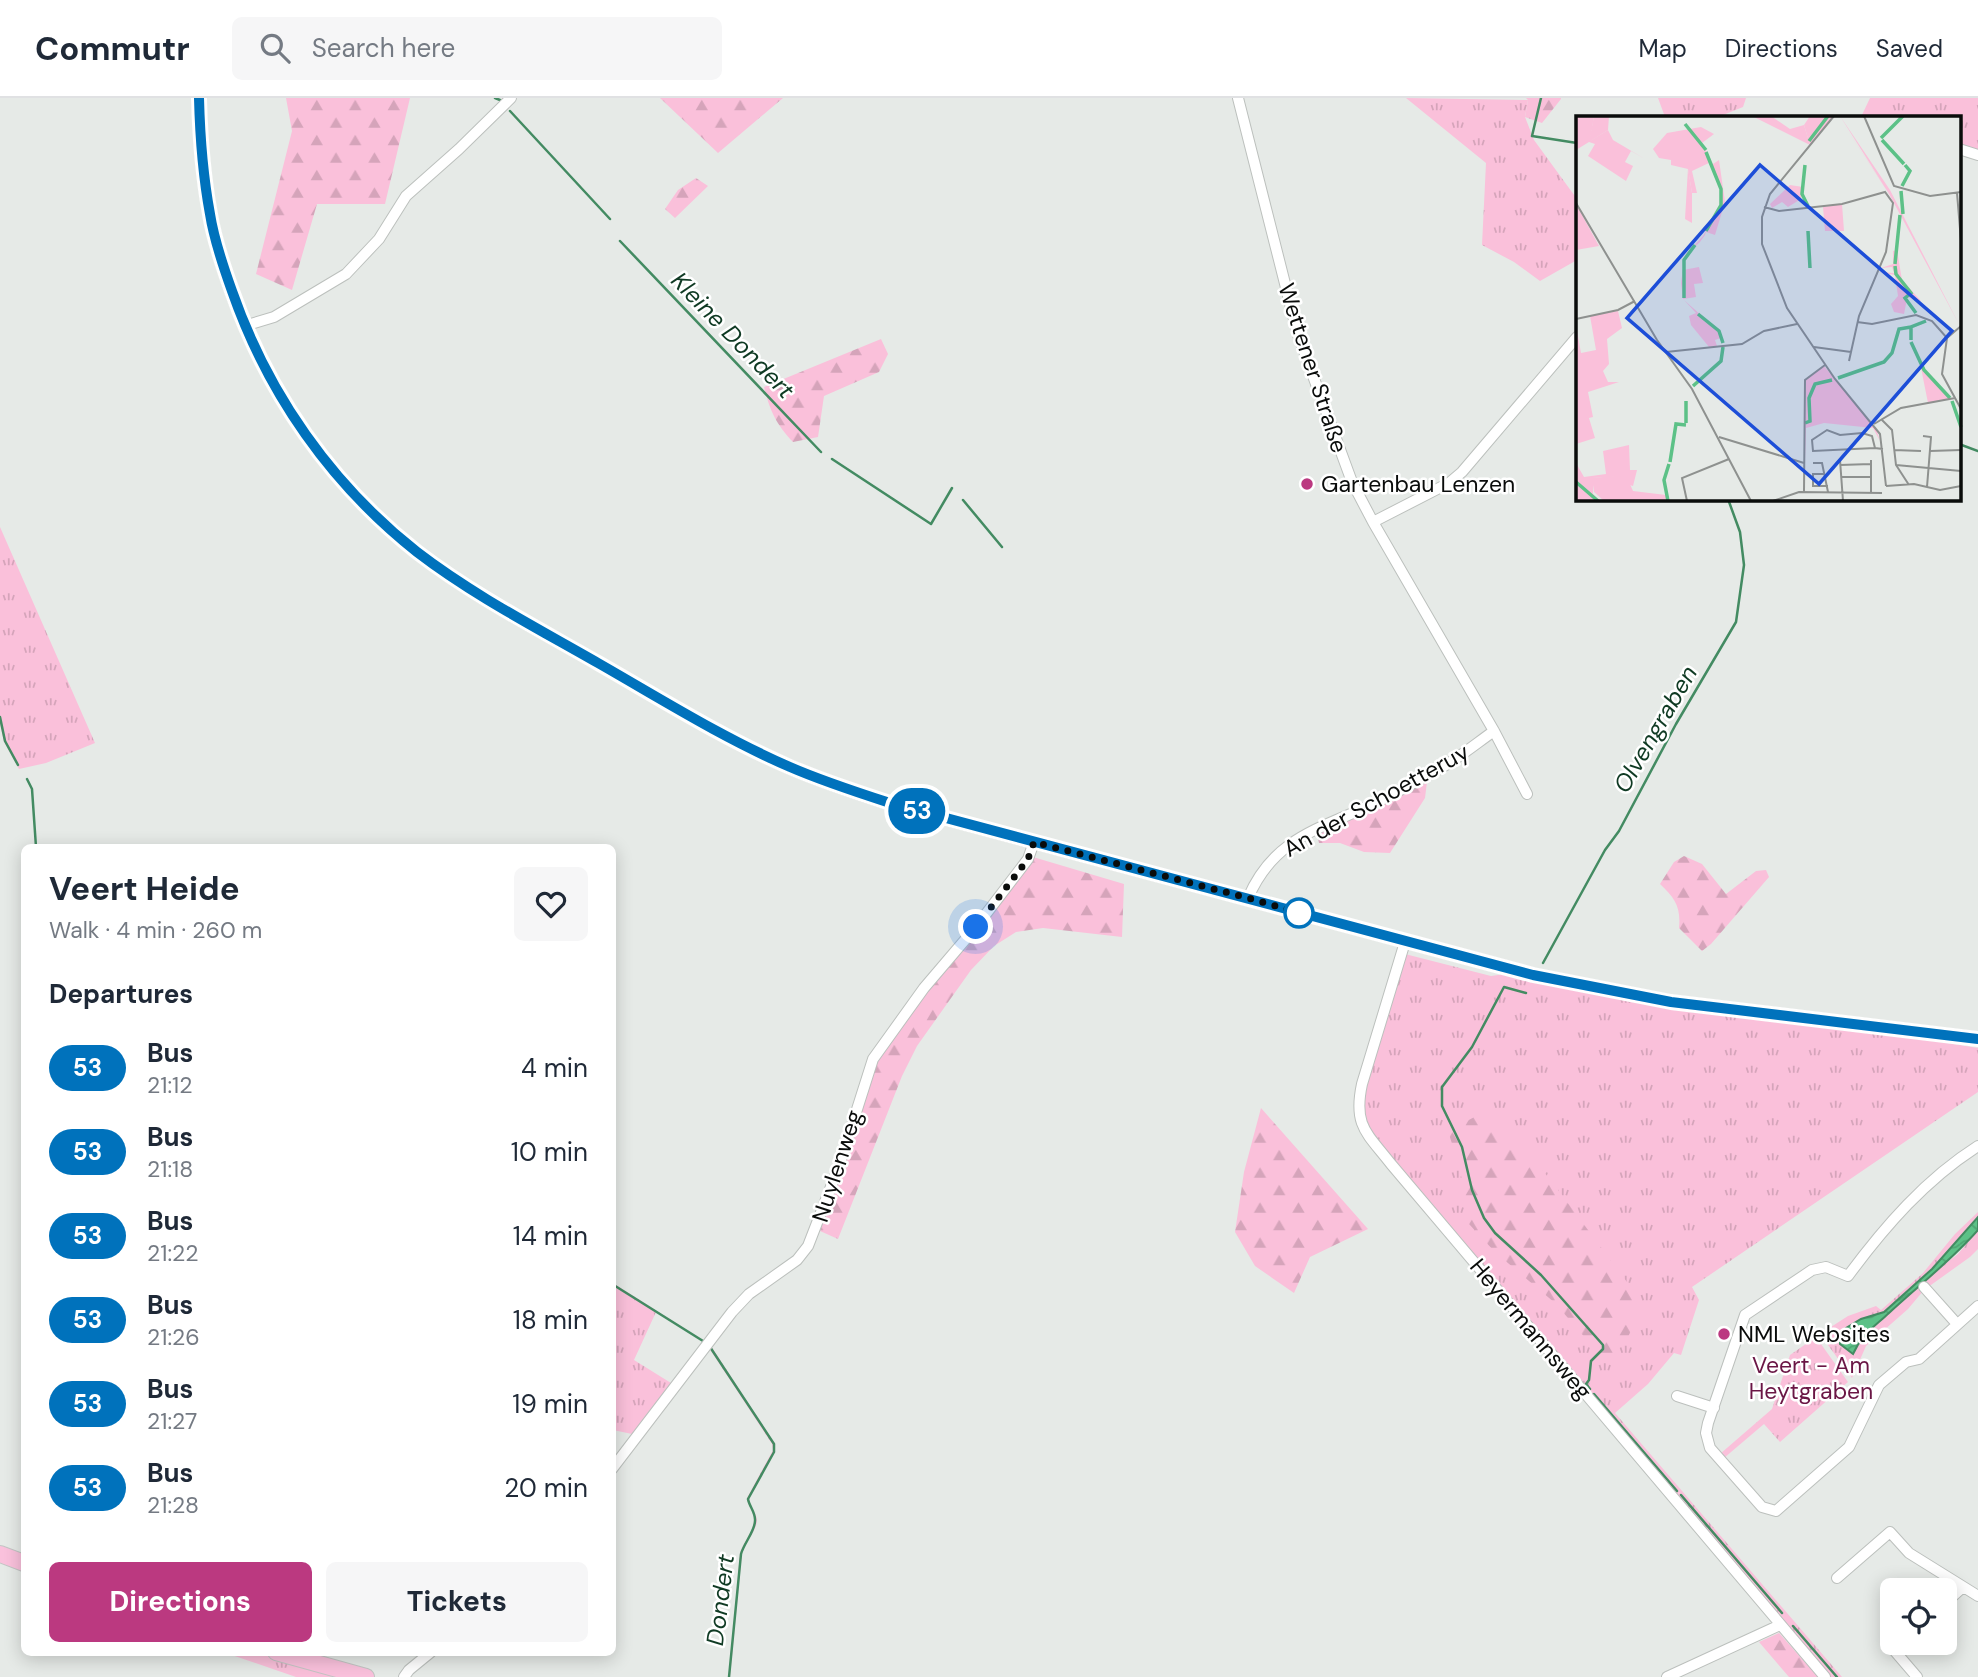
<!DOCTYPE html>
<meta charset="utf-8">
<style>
:root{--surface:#fff;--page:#f6f6f7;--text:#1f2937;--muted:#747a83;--line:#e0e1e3;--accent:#bb3980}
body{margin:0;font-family:"DM Sans",sans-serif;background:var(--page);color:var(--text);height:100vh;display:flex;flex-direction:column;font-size:26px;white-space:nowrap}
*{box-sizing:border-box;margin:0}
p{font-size:23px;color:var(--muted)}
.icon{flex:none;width:38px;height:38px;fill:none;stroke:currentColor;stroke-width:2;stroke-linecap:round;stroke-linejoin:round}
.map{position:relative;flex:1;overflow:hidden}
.sheet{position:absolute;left:21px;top:746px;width:595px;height:812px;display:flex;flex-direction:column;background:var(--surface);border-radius:10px;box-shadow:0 4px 18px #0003}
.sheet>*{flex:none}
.badge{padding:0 14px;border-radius:23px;font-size:24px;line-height:46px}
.controls{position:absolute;left:1880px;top:1480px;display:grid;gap:14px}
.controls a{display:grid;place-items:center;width:77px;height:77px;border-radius:10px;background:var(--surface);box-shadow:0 4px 18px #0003;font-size:35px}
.you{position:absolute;width:35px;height:35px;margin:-18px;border:5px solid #fff;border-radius:50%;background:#1a73e8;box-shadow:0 0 0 10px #1a73e833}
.map>.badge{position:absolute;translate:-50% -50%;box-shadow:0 0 0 4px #fff}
h2{padding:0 28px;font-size:26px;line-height:63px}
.round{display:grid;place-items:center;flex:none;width:74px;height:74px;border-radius:10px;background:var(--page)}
.overview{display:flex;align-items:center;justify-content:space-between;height:119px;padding:0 28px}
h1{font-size:33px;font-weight:700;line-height:52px}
.button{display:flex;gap:14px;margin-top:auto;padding:14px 28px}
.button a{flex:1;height:80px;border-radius:10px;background:var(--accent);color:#fff;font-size:28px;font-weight:700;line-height:80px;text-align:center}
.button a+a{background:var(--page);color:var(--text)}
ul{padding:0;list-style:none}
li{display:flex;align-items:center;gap:21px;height:84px;padding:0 28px}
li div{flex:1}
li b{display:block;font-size:26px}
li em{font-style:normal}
li .badge{min-width:77px;font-weight:700;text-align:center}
header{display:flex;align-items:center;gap:42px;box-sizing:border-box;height:98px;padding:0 35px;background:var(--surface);border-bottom:2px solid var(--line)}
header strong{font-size:33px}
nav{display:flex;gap:38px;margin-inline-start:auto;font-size:24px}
.search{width:490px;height:63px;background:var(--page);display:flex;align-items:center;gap:18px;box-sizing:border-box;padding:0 24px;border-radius:10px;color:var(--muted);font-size:26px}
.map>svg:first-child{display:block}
.grass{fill:url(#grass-tufts)}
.forest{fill:url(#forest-firs)}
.water{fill:url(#water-waves);stroke:#438b62;stroke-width:2}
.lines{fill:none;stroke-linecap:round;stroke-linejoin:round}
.stream{stroke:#438b62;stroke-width:2.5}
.minor-casing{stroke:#bcc0bd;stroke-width:12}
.tertiary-casing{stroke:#bcc0bd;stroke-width:15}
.primary-casing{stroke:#c4c5c4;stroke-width:18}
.minor{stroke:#fff;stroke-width:10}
.tertiary{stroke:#fff;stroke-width:12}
.primary{stroke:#fac1dc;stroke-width:16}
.line-casing{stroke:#fff;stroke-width:16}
.line{stroke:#0072bc;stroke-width:10}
.walk{stroke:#0a0c0b;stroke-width:7;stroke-dasharray:0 12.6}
.poi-dot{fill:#bb3980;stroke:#fff;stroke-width:2.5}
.stop-dot{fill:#fff;stroke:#0072bc;stroke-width:3.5}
.labels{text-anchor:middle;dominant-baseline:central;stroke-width:5;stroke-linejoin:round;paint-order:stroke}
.street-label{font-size:23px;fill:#0a0c0b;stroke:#fff}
.poi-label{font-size:23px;fill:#0a0c0b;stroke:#fff;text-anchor:start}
.park-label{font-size:23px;fill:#6a1645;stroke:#fff}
.water-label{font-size:24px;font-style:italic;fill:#0f3a23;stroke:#fff}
.inset-river{fill:none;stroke:#5cc187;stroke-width:3.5}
.inset-road{fill:none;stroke:#8e918f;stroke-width:2}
.view{fill:#1d4ed8;fill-opacity:0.15;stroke:#1d4ed8;stroke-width:3.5}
.inset-edge{fill:none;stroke:#0a0c0b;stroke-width:3.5}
</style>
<header>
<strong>Commutr</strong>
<div class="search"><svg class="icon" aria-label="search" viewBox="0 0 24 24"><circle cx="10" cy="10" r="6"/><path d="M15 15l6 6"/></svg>Search here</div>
<nav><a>Map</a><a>Directions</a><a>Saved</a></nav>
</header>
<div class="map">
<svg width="1978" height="1579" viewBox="0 0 1978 1579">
<defs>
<pattern id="grass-tufts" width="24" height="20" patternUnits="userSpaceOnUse" patternTransform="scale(1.75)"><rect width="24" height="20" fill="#fac0da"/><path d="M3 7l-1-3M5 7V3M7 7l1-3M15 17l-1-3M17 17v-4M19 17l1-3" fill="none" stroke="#d5a4ba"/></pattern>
<pattern id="forest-firs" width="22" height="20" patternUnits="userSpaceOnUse" patternTransform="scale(1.75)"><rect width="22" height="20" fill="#fac0da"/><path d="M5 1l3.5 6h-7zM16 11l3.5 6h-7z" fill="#d5a4ba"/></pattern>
<pattern id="water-waves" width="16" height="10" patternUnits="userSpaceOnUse" patternTransform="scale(1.75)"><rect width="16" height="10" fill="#5cc187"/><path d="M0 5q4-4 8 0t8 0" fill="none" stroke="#4fa573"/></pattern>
</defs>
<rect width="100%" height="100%" fill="#e6eae7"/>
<path class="grass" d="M1406,0L1528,2L1525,19L1534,42L1577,101V162L1540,183L1514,164L1482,147L1486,65Z
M1658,0H1746L1743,9L1718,19H1665Z
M1870,0H1978V52L1959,48V19H1861Z
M0,429L95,645L46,665L19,671L4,644L0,626Z
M1405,856L1491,878L1534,872L1655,897L1978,950V994L1692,1189L1699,1202L1681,1257L1674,1255L1648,1286L1615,1315L1842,1579H1830L1785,1528L1368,1030L1363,1019L1364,988Z
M1978,1114V1119L1932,1171L1884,1214L1861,1221L1853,1256L1860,1241L1925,1181L1958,1156L1978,1132V1151L1970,1159L1924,1192L1908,1211L1866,1248L1852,1280L1820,1236L1848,1218L1876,1208L1881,1212L1923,1175L1955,1136Z
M613,1185L704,1243L656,1214L634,1262L671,1285L632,1336L613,1332Z
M1816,1239L1848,1284L1780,1344L1764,1326L1724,1360L1720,1356L1772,1311L1790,1257Z
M711,1248L775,1346V1353L749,1401C749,1408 757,1415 757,1423C756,1433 745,1445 742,1455L730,1579H729L740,1455C743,1445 754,1433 754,1422C755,1415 748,1408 747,1400L773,1352L772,1346L709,1250Z
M223,1554H257L339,1579H296Z"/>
<path class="forest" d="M286,0H410L385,106H317L292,192L256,176L292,33Z
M660,0H783L718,55Z
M1526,0H1561V1L1542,25L1525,19L1528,2Z
M696,80L708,88L675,120L665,111L678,92Z
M881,241L888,256L879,274L824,298L818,339L793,344C776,326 770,313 764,289Z
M1427,684L1425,700L1390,755L1364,754L1340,745H1319L1317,736Z
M1684,758L1702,766L1726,796L1756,773L1766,772L1769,779L1711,846L1702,853L1679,830C1681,809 1675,800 1660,786L1674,764Z
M1033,759L1124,786L1122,839L1043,830L1016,834L994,848L971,872L917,948L902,978L838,1141L820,1133L843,1069L876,963L887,944Z
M1261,1010L1368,1131L1310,1159L1294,1195L1255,1168L1235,1134L1244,1074Z
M1482,1015L1511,1033L1552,1084L1627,1184L1641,1212L1626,1243L1606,1264L1555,1205L1495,1154L1469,1126L1460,1071L1448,1033Z
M1779,1535L1818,1579H1789L1759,1544Z"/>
<path class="water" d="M1978,1119V1132C1951,1163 1919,1187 1889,1215C1873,1230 1862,1236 1853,1256L1840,1246V1236L1846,1230L1861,1221L1884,1214L1932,1171Z"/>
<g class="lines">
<path class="stream" d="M495,0L500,2
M1541,0L1532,38L1577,45
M510,13L610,121
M620,143L821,354
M1959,346L1978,353
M832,361L931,426L952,390
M963,402L1002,449
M0,619L5,643L18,667
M27,681L32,691L36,749
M1543,865L1605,752L1619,733L1676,626L1736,524L1744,467L1740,434L1728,401
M24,888V903
M1526,895L1504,889L1472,949L1442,989V1008L1462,1049L1472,1092L1484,1120L1495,1135L1541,1177L1603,1247V1251L1591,1263L1589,1282L1586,1286L1590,1291
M612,1186L703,1243
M710,1249L774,1346V1354L748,1401C749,1408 756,1415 755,1423C755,1433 744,1445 741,1456L729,1579
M1594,1296L1677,1393
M1681,1397L1782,1515
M1793,1528L1837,1579"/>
<defs>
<path id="minor" d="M1238,0L1298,237L1352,384L1373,424L1494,633L1527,696
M1959,51L1978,57
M244,228L274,219L346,176L379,141L406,98L459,51L511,0
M1373,424L1449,385L1462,374L1577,239
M1248,800C1276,735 1327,730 1383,701C1402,691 1422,681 1441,670C1460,659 1477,645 1494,633
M1405,844L1362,986C1353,1028 1367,1035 1391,1066L1825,1579
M1978,1048C1926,1081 1885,1128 1848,1178L1826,1169L1812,1172L1745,1217L1708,1325L1706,1335L1710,1350L1762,1409L1776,1413L1849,1349L1879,1287L1906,1264L1919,1261L1978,1208
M1924,1189L1957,1226
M1677,1298L1714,1310
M612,1371L732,1214L749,1196L797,1162L808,1148L839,1068L873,961L924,890L976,829L1028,761L1034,744
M1837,1480L1890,1434L1909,1455L1978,1498
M1944,1506L1963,1489
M1899,1545L1893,1551L1917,1579
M404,1579L409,1572L431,1554
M1667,1579L1780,1527"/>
<path id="tertiary" d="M199,0C200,39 203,78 210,116C214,140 222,165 230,188C267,294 329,384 417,454C472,497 537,530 598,565C661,601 723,640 790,669C822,683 856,694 889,705L1533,877L1671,904L1978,941"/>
<path id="primary" d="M0,1456L24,1465
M276,1554L366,1579"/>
</defs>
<use href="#minor" class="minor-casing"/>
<use href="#tertiary" class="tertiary-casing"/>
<use href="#primary" class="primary-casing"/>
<use href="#minor" class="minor"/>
<use href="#tertiary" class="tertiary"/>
<use href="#primary" class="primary"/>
</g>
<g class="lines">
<defs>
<path id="line" d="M199,0C200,39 203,78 210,116C214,142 223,168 232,193C268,296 331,386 417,454C473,497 537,530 598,565C661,601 723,640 790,669C822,683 856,694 890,705L1533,877L1671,904L1978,941"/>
</defs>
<use href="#line" class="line-casing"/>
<use href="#line" class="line"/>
<path class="walk" d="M976,829L1028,761L1034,744L1248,800L1303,816L1299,815"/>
</g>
<g class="poi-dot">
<circle cx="1307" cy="386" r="7"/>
<circle cx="1724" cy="1236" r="7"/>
</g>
<circle class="stop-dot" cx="1299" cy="815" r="14"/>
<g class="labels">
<g class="street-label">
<text transform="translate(1313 270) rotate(72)">Wettener Straße</text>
<text transform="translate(1376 702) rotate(-29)">An der Schoetteruy</text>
<text transform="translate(837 1068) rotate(-72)">Nuylenweg</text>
<text transform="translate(1531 1231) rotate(50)">Heyermannsweg</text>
</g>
<g class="poi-label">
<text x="1321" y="386">Gartenbau Lenzen</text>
<text x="1738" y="1236">NML Websites</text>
</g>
<g class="park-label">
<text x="1811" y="1267">Veert - Am<tspan x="1811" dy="26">Heytgraben</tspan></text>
</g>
<g class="water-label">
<text transform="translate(733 237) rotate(46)">Kleine Dondert</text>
<text transform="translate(1655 631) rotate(-60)">Olvengraben</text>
<text transform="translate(720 1502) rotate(-83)">Dondert</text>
</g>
</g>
<g transform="translate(1576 18)">
<rect width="385" height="385" fill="#e6eae7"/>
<path d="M0,0H18L14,25L32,14L37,24L69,43L55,35L49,46L57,50L50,65L12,40L19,28L13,26L0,34ZM234,0H259L234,29L228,9ZM262,0L315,81L264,0L314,74L384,210L312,76ZM125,11L138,18L126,27L137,48L143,44L149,86L139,119L130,116L129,119L124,126L111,138L107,154L123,151L127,167L118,168L120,181L107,183L105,167L108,144L110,138L127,120L143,92L145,73L135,46L116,55L121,77H116L112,53L95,49V44L83,42L77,33L91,17ZM0,88L23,130L0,134ZM319,160H324L332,178L328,198L318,196L315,188L322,180ZM108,184L143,215L147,228L145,222L139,224L141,230L133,231L115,209L113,200L120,197ZM344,247L346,251L374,283L352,287ZM248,250L300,312L304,325L297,312L248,307L230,312L228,376L230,264ZM50,359L57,375L90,379L92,385H28L18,376L16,362Z" fill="#fac0da"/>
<path d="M18,0H33L32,14L13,26ZM176,0H195L214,13L228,9L234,29ZM112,52L116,77V107L109,103ZM214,69L227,71L225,83L212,91L206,86L196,92L194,88ZM266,88L268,115H249L247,91ZM321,134L326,164L345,185L331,181L324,160L303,156L318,157L316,151L305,152L317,148V135ZM42,195L46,212L31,223L33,248L27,255L32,266H43L12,276L17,301L13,302L19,322L0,328V209L5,237L20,234L14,200ZM237,271L243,276L242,301L233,307L231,282ZM53,329L54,354H61L57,370L50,368V360L17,362V378L25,385H0V347L8,361L30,358L27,335Z" fill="#fac0da"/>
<path class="inset-river" d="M109,8L130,34M305,22L327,0M306,24L328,48M233,25L252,0M229,49L226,78L232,90M326,70L334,55L329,49M325,75L327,98M130,115L145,89V73L130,36M232,115L234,152M319,148L324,99M319,150L320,158L335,177L329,182L340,197M108,182V144L119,129M122,198L143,215L147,227M335,224V211L350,205M335,226L348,254L374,282M262,262L308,246L316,237L323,213L335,211M117,270L145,245L147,231M376,285L385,311M110,307V285M229,307L234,305L233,282L239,268L256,264M94,346L100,308L110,309M0,366L22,385M92,385L88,364L93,348"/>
<path class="inset-road" d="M258,0L194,78L186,101V128L211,192L259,263L304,318L310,370M288,0L318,70L354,80L385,76M381,77L385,125M0,87L81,224L116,273L175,385M188,91L203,95L266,88L309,76L317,87L310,136L283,200L273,245M0,203L42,194L59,185M281,206L296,208L340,199L356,205L371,222M385,210L371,222L366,258L385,293M238,231L275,236M90,236L166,228L188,215L221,208M305,303L316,314L320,349L333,369M298,308L325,292L379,282M347,320L355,321L351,371M143,321L228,347M299,332L237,335L236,324L251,314L264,319L286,317L296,320L299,332L307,333M318,334L345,335M354,335L385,334M264,344L267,385M237,347H246L252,376M264,349L295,348M320,349L385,355M249,358H237V370H252M265,361H295M310,370L338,368L364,374L385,370M228,376L229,264L249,249M295,376V344M111,385L106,362L153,343M197,385L223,376L306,377"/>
<path class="view" d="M184,49L376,215L243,368L51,202Z"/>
<rect width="385" height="385" class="inset-edge"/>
</g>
</svg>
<div class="controls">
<a><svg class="icon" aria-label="locate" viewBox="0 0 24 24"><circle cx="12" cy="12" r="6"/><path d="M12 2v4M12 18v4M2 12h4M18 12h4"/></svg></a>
</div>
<div class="you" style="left:976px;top:829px"></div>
<b class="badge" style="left:917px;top:713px;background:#0072bc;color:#fff">53</b>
<section class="sheet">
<div class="overview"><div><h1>Veert Heide</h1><p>Walk · 4 min · 260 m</p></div><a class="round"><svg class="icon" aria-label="heart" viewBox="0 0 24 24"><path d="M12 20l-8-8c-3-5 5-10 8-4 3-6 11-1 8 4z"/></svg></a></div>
<h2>Departures</h2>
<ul>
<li><span class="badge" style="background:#0072bc;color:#fff">53</span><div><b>Bus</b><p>21:12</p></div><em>4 min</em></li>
<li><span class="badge" style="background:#0072bc;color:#fff">53</span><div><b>Bus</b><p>21:18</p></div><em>10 min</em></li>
<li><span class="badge" style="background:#0072bc;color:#fff">53</span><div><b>Bus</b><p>21:22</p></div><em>14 min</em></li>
<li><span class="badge" style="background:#0072bc;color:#fff">53</span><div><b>Bus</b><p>21:26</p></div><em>18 min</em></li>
<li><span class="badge" style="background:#0072bc;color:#fff">53</span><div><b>Bus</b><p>21:27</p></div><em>19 min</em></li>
<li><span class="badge" style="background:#0072bc;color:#fff">53</span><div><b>Bus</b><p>21:28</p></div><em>20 min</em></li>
</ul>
<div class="button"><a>Directions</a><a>Tickets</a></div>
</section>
</div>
